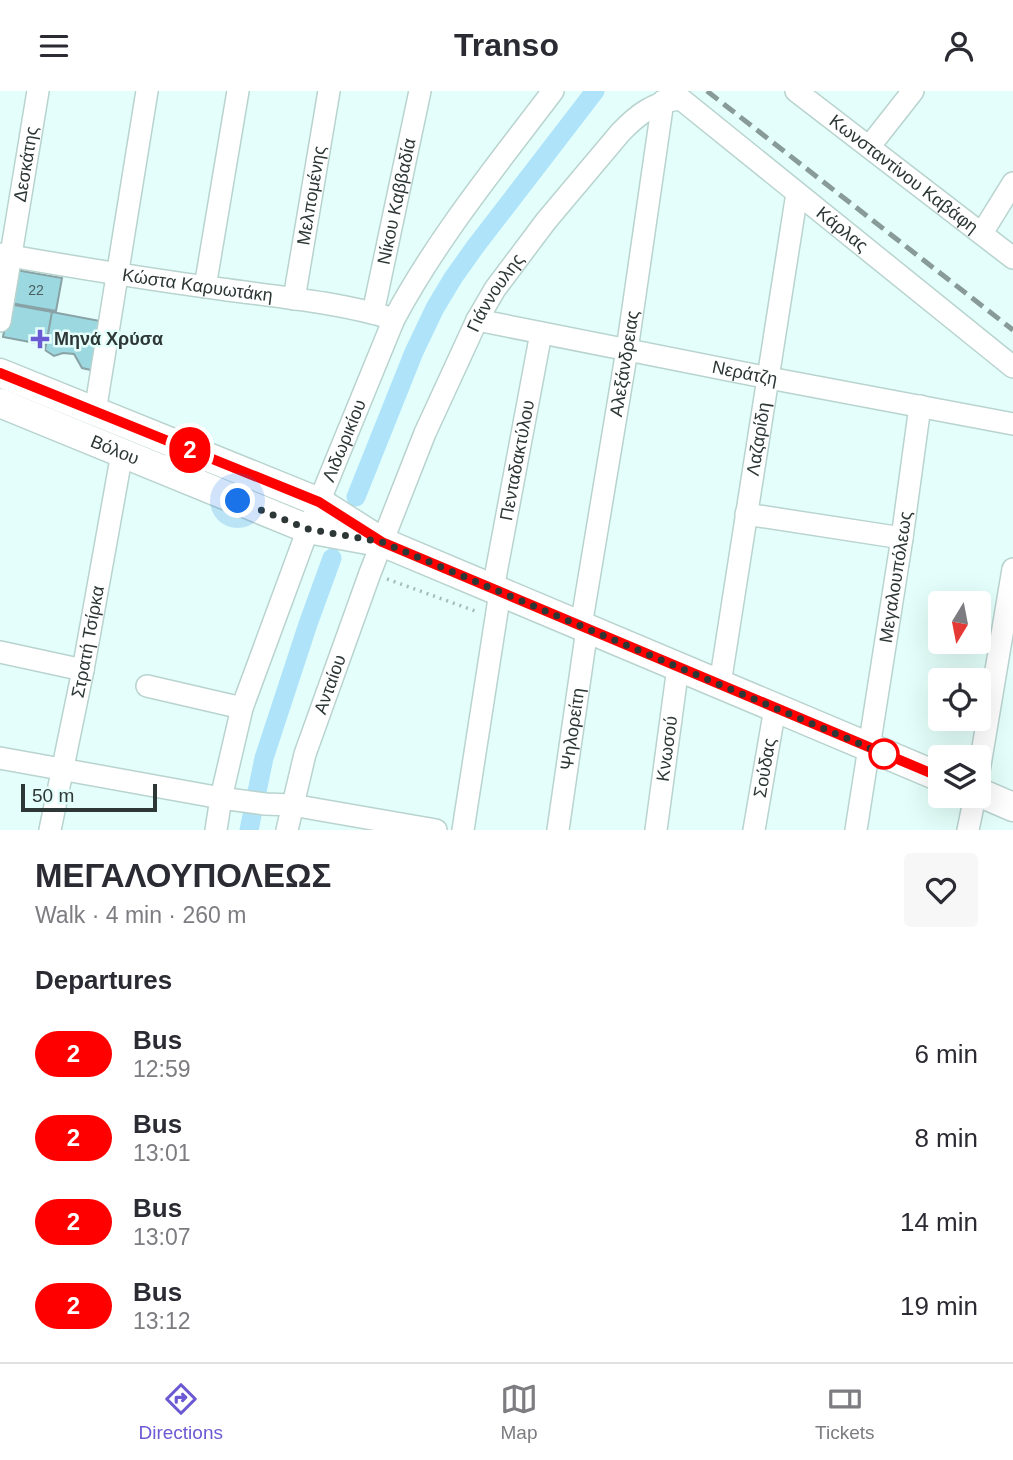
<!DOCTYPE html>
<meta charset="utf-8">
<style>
:root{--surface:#fff;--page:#f7f7f7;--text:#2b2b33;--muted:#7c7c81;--line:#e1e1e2;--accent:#6b5ad3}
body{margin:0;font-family:Arial,sans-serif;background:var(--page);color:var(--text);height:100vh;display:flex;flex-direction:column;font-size:26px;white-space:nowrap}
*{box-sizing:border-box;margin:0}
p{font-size:23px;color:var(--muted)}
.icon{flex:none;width:38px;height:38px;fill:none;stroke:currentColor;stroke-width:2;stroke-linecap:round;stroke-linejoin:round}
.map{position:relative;height:739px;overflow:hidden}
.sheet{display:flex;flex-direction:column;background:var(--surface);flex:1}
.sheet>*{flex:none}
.badge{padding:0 14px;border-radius:23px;font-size:24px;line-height:46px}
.needle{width:46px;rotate:190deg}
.controls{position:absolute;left:928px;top:500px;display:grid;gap:14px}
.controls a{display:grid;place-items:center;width:63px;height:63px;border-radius:7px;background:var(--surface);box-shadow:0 7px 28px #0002;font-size:35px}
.scale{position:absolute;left:21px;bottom:18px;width:136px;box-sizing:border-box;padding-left:7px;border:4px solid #2d3736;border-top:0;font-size:19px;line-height:24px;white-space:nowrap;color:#2d3736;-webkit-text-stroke:5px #e4fffb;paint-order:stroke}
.you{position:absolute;width:35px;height:35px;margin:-18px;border:5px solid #fff;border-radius:50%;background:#1a73e8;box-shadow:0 0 0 10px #1a73e833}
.map>.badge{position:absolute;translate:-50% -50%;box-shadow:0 0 0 4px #fff}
h2{padding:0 35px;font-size:26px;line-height:63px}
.round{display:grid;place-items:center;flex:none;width:74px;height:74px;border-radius:7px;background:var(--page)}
.overview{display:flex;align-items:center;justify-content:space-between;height:119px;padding:0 35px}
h1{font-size:33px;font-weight:800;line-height:52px}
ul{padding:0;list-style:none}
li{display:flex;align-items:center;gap:21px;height:84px;padding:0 35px}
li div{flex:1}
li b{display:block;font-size:26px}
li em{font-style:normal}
li .badge{min-width:77px;font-weight:700;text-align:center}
header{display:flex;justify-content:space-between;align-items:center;height:91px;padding:0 35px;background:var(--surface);font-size:32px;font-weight:800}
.menu{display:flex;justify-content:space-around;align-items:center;height:98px;border-top:2px solid var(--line);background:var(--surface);font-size:19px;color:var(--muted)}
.menu a{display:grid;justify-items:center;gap:4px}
.menu .selected{color:var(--accent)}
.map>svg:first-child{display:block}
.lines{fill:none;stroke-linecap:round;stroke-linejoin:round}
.canal{stroke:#afe3fa;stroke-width:19}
.building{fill:#9cd8e0;stroke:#89a2a5;stroke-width:2}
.minor-casing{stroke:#b9d3cf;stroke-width:24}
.major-casing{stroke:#b9d3cf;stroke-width:31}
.path{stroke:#a6bbb8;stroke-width:3.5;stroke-dasharray:2 5;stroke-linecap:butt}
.minor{stroke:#fff;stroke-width:21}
.major{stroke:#fff;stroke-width:28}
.rail{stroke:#889b98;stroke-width:5;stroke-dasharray:14 7;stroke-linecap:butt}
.line-casing{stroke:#fff;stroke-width:16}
.line{stroke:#f00;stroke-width:10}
.walk{stroke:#2d3736;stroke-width:7;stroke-dasharray:0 12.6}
.poi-dot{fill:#6b5ad3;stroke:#e4fffb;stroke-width:2.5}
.stop-dot{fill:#fff;stroke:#f00;stroke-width:3.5}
.labels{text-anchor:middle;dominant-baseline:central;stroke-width:5;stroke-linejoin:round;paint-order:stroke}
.number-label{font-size:14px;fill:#495f60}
.street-label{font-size:18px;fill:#2d3736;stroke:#e4fffb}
.poi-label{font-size:18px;font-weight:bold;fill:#2d3736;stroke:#e4fffb;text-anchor:start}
</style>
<header><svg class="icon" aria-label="menu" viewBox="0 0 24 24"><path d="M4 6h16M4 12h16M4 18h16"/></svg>Transo<svg class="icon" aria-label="person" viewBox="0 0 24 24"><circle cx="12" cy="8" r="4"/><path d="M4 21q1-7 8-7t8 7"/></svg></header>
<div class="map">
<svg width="1013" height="739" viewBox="0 0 1013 739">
<rect width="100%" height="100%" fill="#e4fffb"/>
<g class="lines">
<path class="canal" d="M356,406L414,261L435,217L453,187L475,156L595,0
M249,739L264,667L308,533L332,467"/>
</g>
<path class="building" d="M16,179L62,187L56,220L10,212Z
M9,213L52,221L46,254L3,246Z
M52,221L100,230L91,279L82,277L74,263L63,262L54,265L45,259Z"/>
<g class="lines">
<defs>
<g id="minor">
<path id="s1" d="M671,0L1013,276"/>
<path id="s2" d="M796,0L1013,167"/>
<path d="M869,56L913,0"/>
<path d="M982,142L1013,92"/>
<path id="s3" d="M0,163C73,176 147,188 221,198C279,206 338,211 394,228"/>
<path d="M205,196L238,0"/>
<path id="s4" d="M294,208L329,0"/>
<path id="s5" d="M373,222L420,0"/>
<path id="s6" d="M477,229L769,287L1013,333"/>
<path id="s7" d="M0,230L38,0"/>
<path d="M95,321L147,0"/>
<path d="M746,423L902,447"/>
<path id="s8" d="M493,498L541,242"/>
<path id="s9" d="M581,535L627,259L663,10"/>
<path d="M0,561L83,579"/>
<path id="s10" d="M720,593L797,102"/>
<path d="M147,595L242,617"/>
<path d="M0,667L221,707L265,713L292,714L436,739"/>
<path d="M978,686L1013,478"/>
<path id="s11" d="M50,739L83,579L122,362"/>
<path id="s12" d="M216,739L221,707L242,617L308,438L394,228C438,146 497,74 553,0"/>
<path id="s13" d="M287,739L305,663L370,482L425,342L477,229L495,198L546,130L620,42C638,23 653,12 679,8"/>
<path d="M463,739L500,501"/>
<path id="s14" d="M558,739L587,538"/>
<path id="s15" d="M656,739L678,576"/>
<path id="s16" d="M754,739L775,617"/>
<path id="s17" d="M856,739L902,447L920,315"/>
<path d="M968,739L975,705"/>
</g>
<g id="major">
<path d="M0,282L319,411L382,451L940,686"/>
<path id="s18" d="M0,312L308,438L368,449"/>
<path d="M978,701L1013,716"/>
</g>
</defs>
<use href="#minor" class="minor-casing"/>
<use href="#major" class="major-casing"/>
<path class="path" d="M387,488L478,521"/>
<use href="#minor" class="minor"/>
<use href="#major" class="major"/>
<path class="rail" d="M707,0L1013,239"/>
</g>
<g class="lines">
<defs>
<path id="line" d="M0,282L319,411L382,451L940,686"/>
</defs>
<use href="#line" class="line-casing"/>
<use href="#line" class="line"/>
<path class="walk" d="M238,410L308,438L382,451L884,663"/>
</g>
<path class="poi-dot" d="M36.5 237.5h7v7h7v7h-7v7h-7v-7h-7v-7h7z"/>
<circle class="stop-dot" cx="884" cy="663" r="14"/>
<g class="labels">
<g class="number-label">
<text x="36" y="199">22</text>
</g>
<g class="street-label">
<text stroke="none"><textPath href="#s7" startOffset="159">Δεσκάτης</textPath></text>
<text stroke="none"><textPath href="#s2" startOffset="136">Κωνσταντίνου Καβάφη</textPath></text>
<text stroke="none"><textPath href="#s4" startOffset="105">Μελπομένης</textPath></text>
<text stroke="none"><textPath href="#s5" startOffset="114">Νίκου Καββαδία</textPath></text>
<text stroke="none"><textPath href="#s1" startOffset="220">Κάρλας</textPath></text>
<text stroke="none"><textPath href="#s3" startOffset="200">Κώστα Καρυωτάκη</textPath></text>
<text stroke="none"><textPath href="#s13" startOffset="578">Γιάννουλης</textPath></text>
<text stroke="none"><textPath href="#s9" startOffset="266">Αλεξάνδρειας</textPath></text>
<text stroke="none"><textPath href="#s6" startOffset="273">Νεράτζη</textPath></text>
<text stroke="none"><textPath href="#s10" startOffset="248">Λαζαρίδη</textPath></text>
<text stroke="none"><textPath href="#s12" startOffset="411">Λιδωρικίου</textPath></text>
<text stroke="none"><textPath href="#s18" startOffset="124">Βόλου</textPath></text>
<text stroke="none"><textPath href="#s8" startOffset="131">Πενταδακτύλου</textPath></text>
<text stroke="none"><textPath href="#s17" startOffset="256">Μεγαλουπόλεως</textPath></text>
<text stroke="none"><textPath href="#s11" startOffset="192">Στρατή Τσίρκα</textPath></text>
<text stroke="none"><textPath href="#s13" startOffset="152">Ανταίου</textPath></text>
<text stroke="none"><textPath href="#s14" startOffset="102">Ψηλορείτη</textPath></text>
<text stroke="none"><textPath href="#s15" startOffset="82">Κνωσού</textPath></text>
<text stroke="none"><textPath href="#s16" startOffset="63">Σούδας</textPath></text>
</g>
<g class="poi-label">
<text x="54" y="248">Μηνά Χρύσα</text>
</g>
</g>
</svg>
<div class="controls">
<a><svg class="needle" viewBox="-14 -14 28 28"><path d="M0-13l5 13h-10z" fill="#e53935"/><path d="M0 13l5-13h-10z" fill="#7c7c81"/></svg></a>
<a><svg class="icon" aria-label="locate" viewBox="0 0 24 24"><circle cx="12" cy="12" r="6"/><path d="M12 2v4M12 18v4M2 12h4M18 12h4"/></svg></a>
<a><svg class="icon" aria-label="layers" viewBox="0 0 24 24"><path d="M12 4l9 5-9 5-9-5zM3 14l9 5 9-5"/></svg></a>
</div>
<div class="scale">50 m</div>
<div class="you" style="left:238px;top:410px"></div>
<b class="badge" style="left:190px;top:359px;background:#f00;color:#fff">2</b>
</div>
<section class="sheet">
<div class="overview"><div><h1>ΜΕΓΑΛΟΥΠΟΛΕΩΣ</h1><p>Walk · 4 min · 260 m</p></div><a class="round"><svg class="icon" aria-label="heart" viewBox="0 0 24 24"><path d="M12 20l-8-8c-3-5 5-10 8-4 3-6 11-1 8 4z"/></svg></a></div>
<h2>Departures</h2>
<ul>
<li><span class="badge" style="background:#f00;color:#fff">2</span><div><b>Bus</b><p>12:59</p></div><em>6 min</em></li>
<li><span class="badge" style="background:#f00;color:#fff">2</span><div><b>Bus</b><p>13:01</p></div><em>8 min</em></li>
<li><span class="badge" style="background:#f00;color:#fff">2</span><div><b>Bus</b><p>13:07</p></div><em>14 min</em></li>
<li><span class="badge" style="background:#f00;color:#fff">2</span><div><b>Bus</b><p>13:12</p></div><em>19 min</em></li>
</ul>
</section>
<nav class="menu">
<a class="selected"><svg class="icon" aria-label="directions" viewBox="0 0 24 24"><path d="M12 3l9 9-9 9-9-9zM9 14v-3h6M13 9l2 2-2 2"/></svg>Directions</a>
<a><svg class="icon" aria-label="map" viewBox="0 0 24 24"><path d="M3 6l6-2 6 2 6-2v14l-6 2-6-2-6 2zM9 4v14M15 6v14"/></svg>Map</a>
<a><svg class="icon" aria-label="tickets" viewBox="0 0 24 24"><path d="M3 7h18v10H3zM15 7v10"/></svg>Tickets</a>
</nav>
